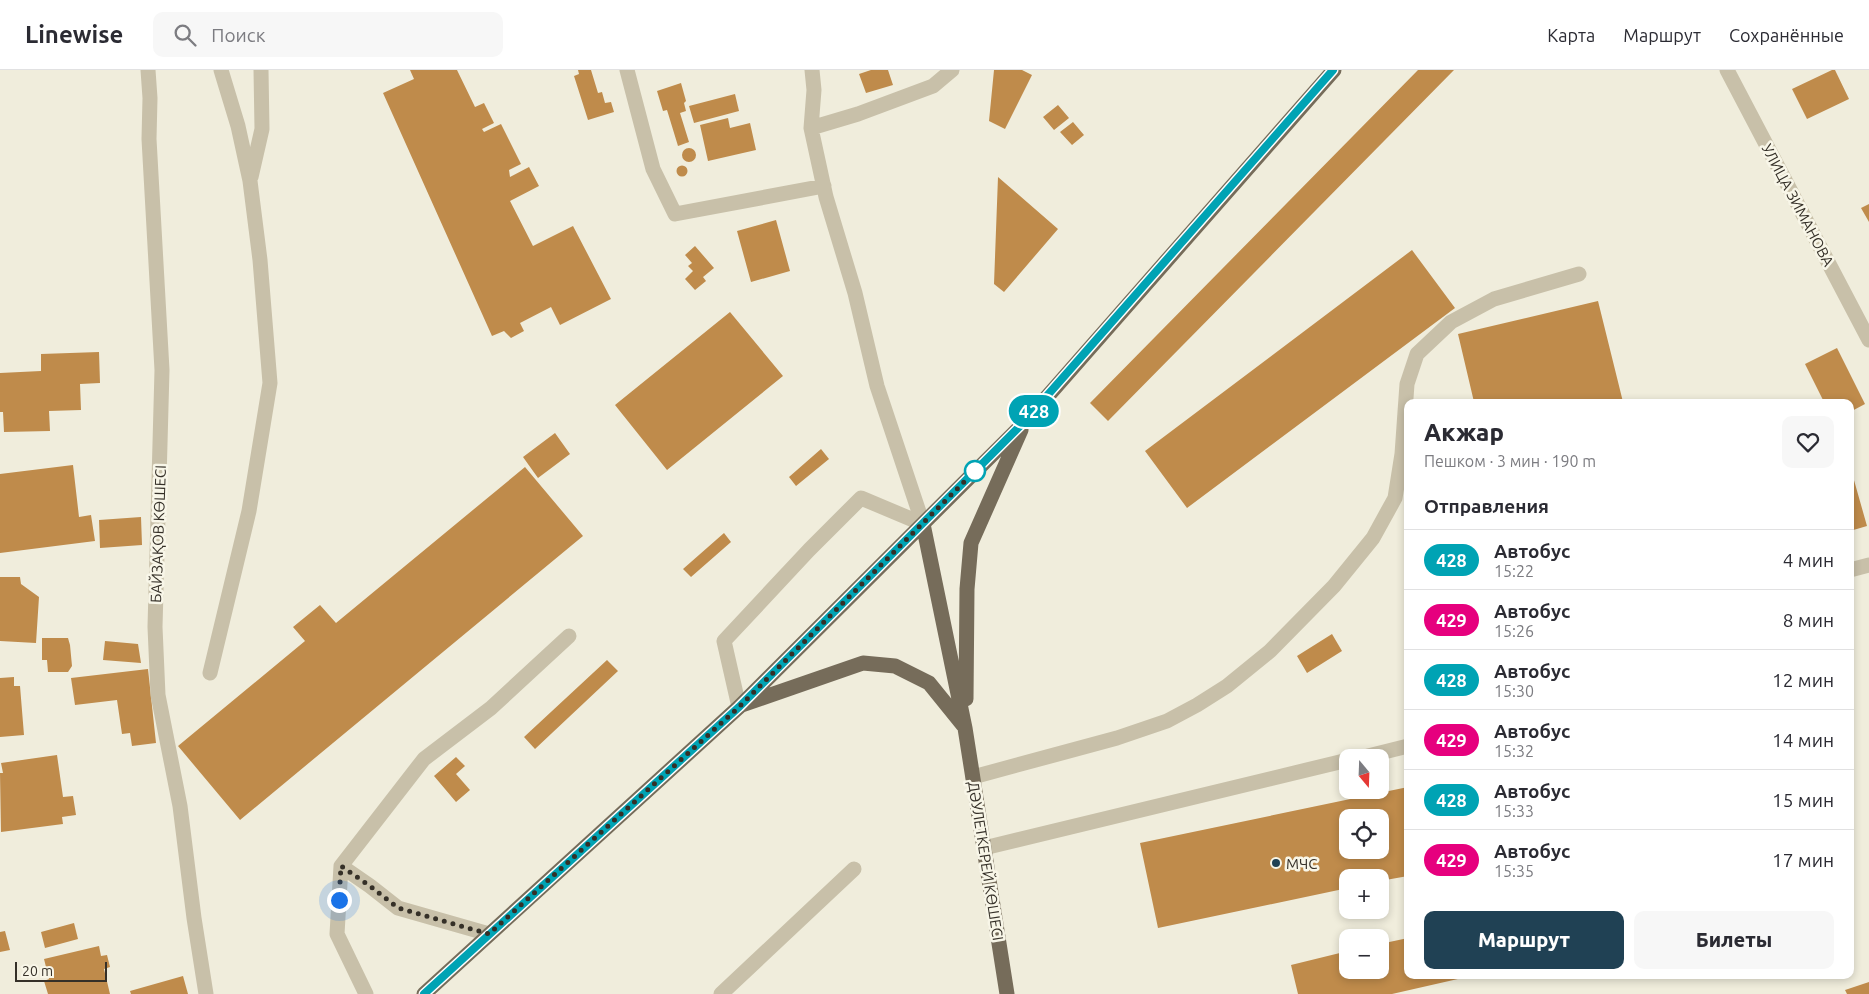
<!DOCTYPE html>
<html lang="ru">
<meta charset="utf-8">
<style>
:root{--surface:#fff;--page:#f7f7f7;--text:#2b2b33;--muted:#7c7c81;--line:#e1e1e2;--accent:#204154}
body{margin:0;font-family:Ubuntu,sans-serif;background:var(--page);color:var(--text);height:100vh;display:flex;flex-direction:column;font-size:19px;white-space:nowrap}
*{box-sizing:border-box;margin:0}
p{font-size:16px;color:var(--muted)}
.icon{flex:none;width:28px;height:28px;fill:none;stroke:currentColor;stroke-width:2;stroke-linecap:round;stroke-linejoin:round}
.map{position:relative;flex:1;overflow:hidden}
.side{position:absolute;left:1404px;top:329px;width:450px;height:580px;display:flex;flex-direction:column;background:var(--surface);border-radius:10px;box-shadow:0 2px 8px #0003}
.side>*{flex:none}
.badge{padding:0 10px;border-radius:16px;font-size:18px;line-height:32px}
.needle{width:32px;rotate:161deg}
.buttons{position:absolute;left:1339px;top:679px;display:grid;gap:10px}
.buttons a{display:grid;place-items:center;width:50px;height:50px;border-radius:10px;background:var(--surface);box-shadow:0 2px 8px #0003;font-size:25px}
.scale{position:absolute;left:15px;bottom:12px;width:92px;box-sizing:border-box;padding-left:5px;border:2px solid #353028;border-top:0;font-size:14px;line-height:18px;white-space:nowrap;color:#353028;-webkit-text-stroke:4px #f8f6e8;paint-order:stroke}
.you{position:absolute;width:25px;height:25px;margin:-12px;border:4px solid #fff;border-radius:50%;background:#1a73e8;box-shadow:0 0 0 8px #1a73e833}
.map>.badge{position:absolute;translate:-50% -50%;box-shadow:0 0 0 2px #fff}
h2{padding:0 20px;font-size:19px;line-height:45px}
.round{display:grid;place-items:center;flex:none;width:52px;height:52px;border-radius:10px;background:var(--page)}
.headline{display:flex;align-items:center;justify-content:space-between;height:85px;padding:0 20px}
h1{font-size:24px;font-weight:800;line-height:38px}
.primary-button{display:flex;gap:10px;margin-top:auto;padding:10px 20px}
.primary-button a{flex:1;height:58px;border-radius:10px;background:var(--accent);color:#fff;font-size:20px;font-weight:800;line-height:58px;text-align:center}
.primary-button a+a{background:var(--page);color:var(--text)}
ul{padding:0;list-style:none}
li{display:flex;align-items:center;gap:15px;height:60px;padding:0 20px;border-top:1px solid var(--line)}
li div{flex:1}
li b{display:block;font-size:19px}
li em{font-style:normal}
li .badge{min-width:55px;font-weight:700;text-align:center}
header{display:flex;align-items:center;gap:30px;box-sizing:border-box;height:70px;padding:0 25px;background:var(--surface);border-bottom:1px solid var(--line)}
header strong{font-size:24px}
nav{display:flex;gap:28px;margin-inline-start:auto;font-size:18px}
.search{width:350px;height:45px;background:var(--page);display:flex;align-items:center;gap:12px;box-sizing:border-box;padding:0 18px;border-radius:10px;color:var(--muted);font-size:19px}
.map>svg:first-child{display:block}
.building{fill:#bf8b4b;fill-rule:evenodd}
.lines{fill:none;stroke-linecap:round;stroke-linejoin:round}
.minor{stroke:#c8c0a9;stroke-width:15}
.major{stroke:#766c5a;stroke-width:15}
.line-casing{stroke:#fff;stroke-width:11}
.line{stroke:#00a3b4;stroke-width:8}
.walk{stroke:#353028;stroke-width:5;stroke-dasharray:0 9}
.stop-dot{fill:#fff;stroke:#00a3b4;stroke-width:2.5}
.poi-dot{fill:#204154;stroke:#f8f6e8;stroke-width:2}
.labels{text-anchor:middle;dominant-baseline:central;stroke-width:5;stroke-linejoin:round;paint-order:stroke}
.street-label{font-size:15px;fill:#353028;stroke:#f8f6e8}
.poi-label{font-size:15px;fill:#353028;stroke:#f8f6e8;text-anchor:start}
</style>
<header>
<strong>Linewise</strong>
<div class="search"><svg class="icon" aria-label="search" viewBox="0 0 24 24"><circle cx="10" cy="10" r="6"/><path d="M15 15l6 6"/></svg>Поиск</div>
<nav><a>Карта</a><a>Маршрут</a><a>Сохранённые</a></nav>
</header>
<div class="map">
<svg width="1869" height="924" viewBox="0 0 1869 924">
<rect width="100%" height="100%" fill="#f0eddc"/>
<path class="building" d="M410,0H457L475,37L484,33L494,53L482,59L484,62L501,54L521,94L509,100L510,107L529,97L539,116L510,131L533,176L573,156L611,229L560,255L551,237L520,253L524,261L511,268L504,261L492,266L383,23L414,9Z
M578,0H591L598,23L602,22L605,33L611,32L614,42L588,50L574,6L579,4Z
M871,0H888L893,15L866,23L859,4Z
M994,0H1022L1032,5L1005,59L989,51Z
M1418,0H1454L1108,351L1090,333Z
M1832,0H1835L1849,29L1807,49L1792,19Z
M681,13L686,31L684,33L686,41L680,43L689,72L678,76L667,40L663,41L657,21Z
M735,24L739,41L694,53L689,36Z
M1058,35L1069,48L1054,60L1043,47Z
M728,48L730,58L750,53L756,80L708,91L700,55Z
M1073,52L1084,65L1072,75L1060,62Z
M682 85a7 7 0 1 1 14 0a7 7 0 1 1-14 0Z
M676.5 101a5.5 5.5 0 1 1 11 0a5.5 5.5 0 1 1-11 0Z
M998,107L1058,159L1004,222L994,214Z
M1869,134V152L1861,138Z
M776,150L790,201L751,212L737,161Z
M695,176L714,198L703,207L706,211L695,220L685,209L693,201L688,196L692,193L685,185Z
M1412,180L1455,238L1187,438L1145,381Z
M1598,231L1623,332H1474L1458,264Z
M730,242L783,306L667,400L615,335Z
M1837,278L1865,334L1850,342V332H1824L1805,294Z
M99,282L100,313L80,314L81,340L49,341L50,361L4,362L3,342H0V303L41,301V284Z
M555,363L570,384L538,408L523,387Z
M821,379L829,389L796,416L789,407Z
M73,395L79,447L91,445L95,471L0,483V404Z
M1850,396L1867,456L1850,461Z
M525,397L583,466L240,750L178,676L305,571L293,557L320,535L336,553Z
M141,447L142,475L100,478L99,450Z
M724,463L731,472L691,507L683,499Z
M0,507H20L21,514L39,527L36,573L0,571Z
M1332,564L1342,581L1307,603L1297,586Z
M42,568H68L70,575L72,596L68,602H48L47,590H42Z
M105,571L138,574L141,593L103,590Z
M607,590L618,601L535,679L524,667Z
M148,599L156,673L132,676L130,663L122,664L117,630L75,635L71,608Z
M14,607V616H20L24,665L0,667V608Z
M57,685L63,727L73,726L76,745L62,747L63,754L1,762L0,703H3L1,693Z
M456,687L465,696L456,704L470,720L456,732L434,706Z
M1408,717V806L1380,811V808H1348V818L1158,858L1140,773ZM1348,748H1380V780H1348Z
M74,853L78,869L45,878L41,862Z
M5,861L10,880L0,882V862Z
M1408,868V905L1471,906L1392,924H1298L1291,895L1348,881V900H1380V874Z
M99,876L101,886L107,885L110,897L104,899L110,924H48L44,911L49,909L44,889Z
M183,906L188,924H131L130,921Z
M1869,912V924H1847L1845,920Z"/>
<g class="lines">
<path class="minor" d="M148,0L150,28L149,69L162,300L155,557L158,625L180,736L194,848L206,924
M627,0L653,99L675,144L824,116
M1727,0L1869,270
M811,58L814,20L812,0
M251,107L262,59L261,0
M923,454L877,316L855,223L826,127L811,58L858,44L933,16L952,0
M1850,500L1869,495
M210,603L249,441L270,313L260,190L250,111L238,56L221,0
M739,637L724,571L809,480L861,428L923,454
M1360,688L1408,676
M973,707L1117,668L1167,651L1197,635L1227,616L1270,581L1334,516L1373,468L1395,428L1402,384L1407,314L1417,284L1451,252L1494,229L1579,204
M984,778L1348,690
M341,796L370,816L398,838L489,864
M366,924L337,864L341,796L424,689L491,638L569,566
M721,924L854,799"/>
<path class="major" d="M923,454L965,658L1007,924
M966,629L967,519L971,473L1021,360
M742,635L863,593L895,596L929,613L963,655
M424,924L739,637L1025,352L1334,0"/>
</g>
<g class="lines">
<defs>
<path id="line" d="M424,924L739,637L1024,352L1333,0"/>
</defs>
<use href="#line" class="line-casing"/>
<use href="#line" class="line"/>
<path class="walk" d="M339,830L341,796L370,816L398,838L489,864L739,637L975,401"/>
</g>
<circle class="stop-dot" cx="975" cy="401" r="10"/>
<circle class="poi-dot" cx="1276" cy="793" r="5"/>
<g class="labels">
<g class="street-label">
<text transform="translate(1798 135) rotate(62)">УЛИЦА ЗИМАНОВА</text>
<text transform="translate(158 464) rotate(-88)">БАЙЗАҚОВ КӨШЕСІ</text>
<text transform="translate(986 791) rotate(81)">ДӘУЛЕТКЕРЕЙ КӨШЕСІ</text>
</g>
<g class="poi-label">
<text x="1286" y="793">МЧС</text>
</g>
</g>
</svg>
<div class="buttons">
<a><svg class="needle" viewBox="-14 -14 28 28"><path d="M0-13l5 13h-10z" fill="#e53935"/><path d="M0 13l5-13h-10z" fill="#7c7c81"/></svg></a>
<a><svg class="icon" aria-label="locate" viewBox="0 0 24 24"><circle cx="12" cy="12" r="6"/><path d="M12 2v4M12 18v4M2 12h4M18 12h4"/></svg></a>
<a>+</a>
<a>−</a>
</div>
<div class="scale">20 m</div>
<div class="you" style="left:339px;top:830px"></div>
<b class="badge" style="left:1034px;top:341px;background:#00a3b4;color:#fff">428</b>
<section class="side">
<div class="headline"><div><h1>Акжар</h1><p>Пешком · 3 мин · 190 m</p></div><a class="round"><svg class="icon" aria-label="heart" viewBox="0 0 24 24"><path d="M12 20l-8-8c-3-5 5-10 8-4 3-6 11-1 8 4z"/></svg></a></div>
<h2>Отправления</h2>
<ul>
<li><span class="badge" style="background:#00a3b4;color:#fff">428</span><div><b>Автобус</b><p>15:22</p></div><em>4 мин</em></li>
<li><span class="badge" style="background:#e6007e;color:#fff">429</span><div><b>Автобус</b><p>15:26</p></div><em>8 мин</em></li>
<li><span class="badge" style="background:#00a3b4;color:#fff">428</span><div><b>Автобус</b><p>15:30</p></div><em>12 мин</em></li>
<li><span class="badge" style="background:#e6007e;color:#fff">429</span><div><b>Автобус</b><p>15:32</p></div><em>14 мин</em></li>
<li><span class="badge" style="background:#00a3b4;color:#fff">428</span><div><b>Автобус</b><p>15:33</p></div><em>15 мин</em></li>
<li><span class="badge" style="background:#e6007e;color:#fff">429</span><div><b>Автобус</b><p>15:35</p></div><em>17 мин</em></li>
</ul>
<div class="primary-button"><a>Маршрут</a><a>Билеты</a></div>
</section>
</div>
